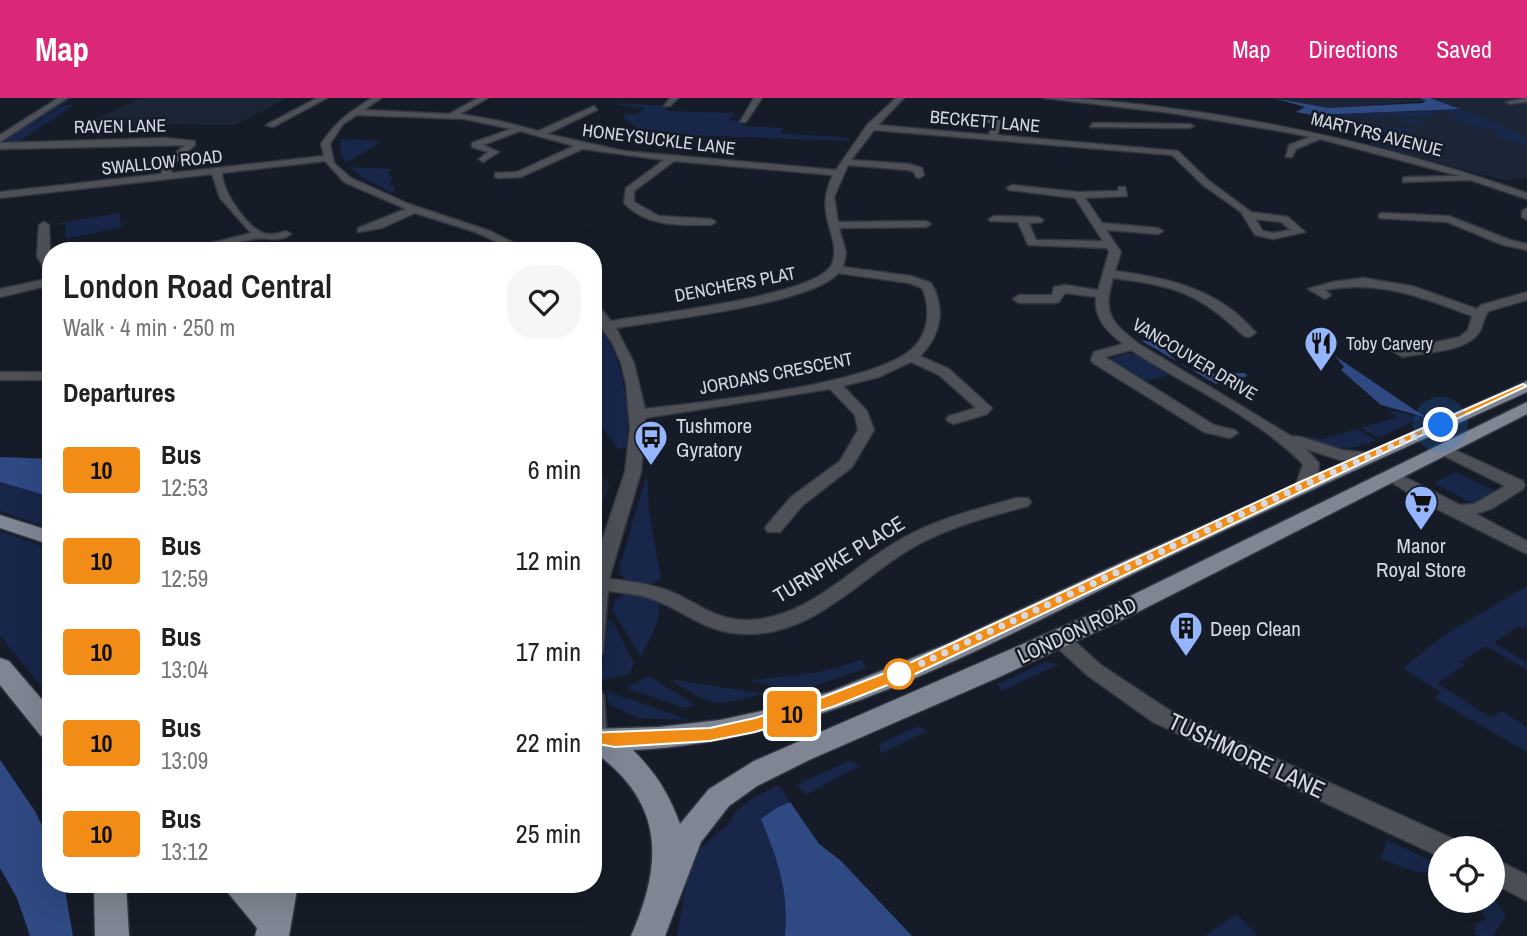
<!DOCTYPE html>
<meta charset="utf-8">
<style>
:root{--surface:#fff;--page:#f6f6f6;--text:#202124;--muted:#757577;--accent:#db2777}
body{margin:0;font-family:"Archivo Narrow",sans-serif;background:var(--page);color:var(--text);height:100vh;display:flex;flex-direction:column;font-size:26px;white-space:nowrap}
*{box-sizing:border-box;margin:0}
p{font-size:23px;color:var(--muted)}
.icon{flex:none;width:38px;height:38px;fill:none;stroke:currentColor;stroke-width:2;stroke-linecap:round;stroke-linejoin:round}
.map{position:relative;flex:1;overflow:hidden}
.drawer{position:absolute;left:42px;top:144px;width:560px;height:651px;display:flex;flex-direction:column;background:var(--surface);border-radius:28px;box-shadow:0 7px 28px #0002}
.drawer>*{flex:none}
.badge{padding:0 14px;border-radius:5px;font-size:24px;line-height:46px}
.buttons{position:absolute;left:1428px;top:738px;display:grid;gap:14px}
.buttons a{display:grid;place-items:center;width:77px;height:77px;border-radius:50%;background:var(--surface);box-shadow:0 7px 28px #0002;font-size:35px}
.you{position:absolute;width:35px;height:35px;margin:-18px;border:5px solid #fff;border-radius:50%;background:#1a73e8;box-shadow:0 0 0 10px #1a73e833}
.map>.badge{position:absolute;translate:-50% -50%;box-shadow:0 0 0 4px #fff}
h2{padding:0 21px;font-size:26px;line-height:63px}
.round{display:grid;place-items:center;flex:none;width:74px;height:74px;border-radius:28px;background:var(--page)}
.overview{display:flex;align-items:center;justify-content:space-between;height:119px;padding:0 21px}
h1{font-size:33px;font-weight:600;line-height:52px}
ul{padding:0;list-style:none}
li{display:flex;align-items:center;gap:21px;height:91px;padding:0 21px}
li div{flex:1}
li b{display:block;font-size:26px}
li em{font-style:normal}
li .badge{min-width:77px;font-weight:700;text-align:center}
header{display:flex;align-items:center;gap:42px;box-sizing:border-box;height:98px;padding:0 35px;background:var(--accent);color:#fff}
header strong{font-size:33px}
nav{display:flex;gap:38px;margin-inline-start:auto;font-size:24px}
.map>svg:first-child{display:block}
.built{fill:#1c2536}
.green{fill:#172649}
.forest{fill:#2f4982}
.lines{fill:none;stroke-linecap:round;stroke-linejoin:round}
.street-casing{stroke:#313641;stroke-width:3}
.primary-casing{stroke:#313641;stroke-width:3}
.street{fill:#4d5157;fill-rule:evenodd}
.primary{fill:#7f8693;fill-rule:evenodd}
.line{fill:#f18d16;stroke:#fff;stroke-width:2}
.walk{stroke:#d5d9e2;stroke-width:7;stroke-dasharray:0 12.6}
.stop-dot{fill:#fff;stroke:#f18d16;stroke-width:3.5}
.labels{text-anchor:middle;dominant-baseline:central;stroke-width:5;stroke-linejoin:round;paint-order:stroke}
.far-street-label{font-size:18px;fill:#d5d9e2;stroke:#161c27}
.far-poi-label{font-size:18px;fill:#d5d9e2;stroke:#161c27;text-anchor:start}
.poi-label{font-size:21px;fill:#d5d9e2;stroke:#161c27;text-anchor:start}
.street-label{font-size:21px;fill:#d5d9e2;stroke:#161c27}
.near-street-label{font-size:24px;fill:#d5d9e2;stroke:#161c27}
</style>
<header>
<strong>Map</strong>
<nav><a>Map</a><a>Directions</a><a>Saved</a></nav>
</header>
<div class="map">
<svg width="1527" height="838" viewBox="0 0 1527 838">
<rect width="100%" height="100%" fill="#161c27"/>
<path class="built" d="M141,0H287L234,27L87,25Z
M1278,0H1420L1426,3L1332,10L1300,6Z
M1430,0H1527V80L1505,82L1478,76L1370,46L1394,37L1310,18L1458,10Z
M593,369L610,386L593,430Z"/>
<path class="green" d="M66,0H72L30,29L63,8L74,7L15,46H0Z
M618,5L667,8L666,12L670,13L735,15L730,22L747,23L741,27L758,31L748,28L783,30L780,35L851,40L847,43L686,37L638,30L626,22L623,16H637L645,10L615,7Z
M1460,11L1501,26L1527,40V47L1495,39L1500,32L1488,30L1469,32L1481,26L1476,28L1453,23L1456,17L1437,13L1429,20L1407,18L1426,25L1422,28L1401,24L1405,21L1386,16L1380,21L1357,17L1343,19L1371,24L1367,28L1415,31L1404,40L1426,45L1412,46L1398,41L1402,40L1399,36V39L1374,46L1409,53L1400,54L1370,46L1394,36L1310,18Z
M341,41L383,43L346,65L340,55Z
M349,69L391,71L388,77L393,80L389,86L395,89L392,95L363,80Z
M119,115L122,129L66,141L65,126L49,127Z
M593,218C622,255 631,305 626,350L618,351L593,317Z
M1127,255L1141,258L1169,277L1146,283L1110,261Z
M1387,311L1421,320L1379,340L1361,330L1397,319Z
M1357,331L1376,342C1350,354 1327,352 1302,338L1322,341Z
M1456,374L1496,394L1473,406L1434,385Z
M647,376L649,413L661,481L651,486L626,482L620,475V467Z
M0,384L51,399V431L0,413Z
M0,433L51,451V601L0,537Z
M1527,488V528L1522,531L1518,528L1494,545L1527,564V572L1486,548L1461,564L1465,567L1437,585L1491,620L1502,613L1527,629V654L1434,600L1440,594L1403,570L1443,538Z
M631,494L658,502C664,520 648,543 641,559L612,512L615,501Z
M608,522H612L634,565L629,576L600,583Z
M861,561L867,570L811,589L789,591L747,582C785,579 825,577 861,561Z
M1045,564L1059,566L1002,593L998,586Z
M649,578L695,607L685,610L626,590Z
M670,581L764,596C713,608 715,611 670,581Z
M604,592L689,622L638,620L610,607Z
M918,628L927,633L881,656L879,647L883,644Z
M851,662L859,668L805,697L798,688L802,684Z
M778,687L819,746L841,763L912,838H677L688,775L701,750L731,723L733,716L750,702Z
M1387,742L1440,767V775L1416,774L1381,761Z
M1493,799L1506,817L1493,838H1478L1474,835L1476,826L1486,821L1476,803H1493Z
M1236,816L1256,835L1255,838H1205Z"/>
<path class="forest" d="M1274,0L1328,10L1422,5L1426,3L1420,0H1430L1460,11L1312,17L1296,14L1305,9Z
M1140,242L1159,245C1188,280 1203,276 1245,275L1247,278L1216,286Z
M1335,258L1425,319L1381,307L1341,272L1344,269Z
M0,359L51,361V399L0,384Z
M0,662L35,713L50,744L51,786H64L73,838H30L17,800L0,770Z
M790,704L819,746L841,763L912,838H785C789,793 778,762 761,721L778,709Z"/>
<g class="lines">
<defs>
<path id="street" d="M58,0H67L0,44V37Z
M317,0H327L273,29L266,27Z
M372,0H381L364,12L449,16L478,0H488L460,16L500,23L538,33L594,8L597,12L547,36L624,53L836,72L867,27L896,0H904L878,27L989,37L993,25L982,23L985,19L1002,23L997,37L1178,53L1209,83L1251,114L1288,119L1305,134L1273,141L1255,137L1241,114L1203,87L1172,57L874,32L851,62L909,66L922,70L924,77L919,80L916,79L914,74L908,72L848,67L834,99L838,124L926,123L931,126L926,129L839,130L846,155L843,169L911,178L931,185C946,210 941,238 920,258L949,271L992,310L987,316L954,326L949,324L946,321L949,318L976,310L939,277L911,264L879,279L843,288L867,313L874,332L852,369L803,407L780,434H768L765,430L768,426L791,399L840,363L858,332L855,317L830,291L645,320L641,374L609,481C630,483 652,486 672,494C697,505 716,522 746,522C809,522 853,466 905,439C939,420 978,411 1016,400H1028L1031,404L1028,408C991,418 952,428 917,447C861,478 815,538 745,536C706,535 688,515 655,502C640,496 624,495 608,493L603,554L600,559L593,561V470L625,374L630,330L626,286L621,265L612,245L593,217V205L597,206L611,223C650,216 819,198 832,166C843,139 812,118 833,77L674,63L634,93V104L659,118L711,121L716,124L711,127C681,127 646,129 624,105L626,90L664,62L583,51L521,79L498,80L495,79V75L517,74L574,48L520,33L483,47L499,54L483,64L479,61L488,54L472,49V45L511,31L465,21L357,17L343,26L330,46L334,65L351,80L409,106L490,133L528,152H515L475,134L415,115L382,130L358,134V130L406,111L344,84L325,63L222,75C222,93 246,128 263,135C271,138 279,135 286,133L291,136C279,145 269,139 255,141C231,144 209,153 184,152L251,135L220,100L212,76L0,100V94L161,76L166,63L185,47L0,51V45L165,40L195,43V47L173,66L171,75L324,58L321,46C338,21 349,15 372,0ZM1255,121L1281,124L1291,132L1273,135L1263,133ZM838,175L909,185L922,190C931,209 929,235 913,250C874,287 703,304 645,311L634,265L616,230C661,222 813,206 838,175Z
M670,0H678L670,8H664Z
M754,0H762L746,24H740Z
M1044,0C1096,0 1147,7 1198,14C1313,31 1417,57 1527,95V101L1470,82L1403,84V80L1406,79L1460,78L1320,41L1296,51L1292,59H1286L1289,47L1310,39L1291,35L1171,15Z
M1527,0V4L1510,6L1506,4Z
M1093,25L1190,26L1194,28L1190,30L1090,29Z
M1012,87L1078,94L1118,93L1119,89H1125L1127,98L1085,100L1102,125L1158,130L1163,133L1158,136L1106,132L1121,154L1115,173C1169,180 1219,191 1256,235L1249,239L1244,238C1198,194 1175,188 1113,180C1102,216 1111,224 1139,246L1291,338L1301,339L1342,352L1378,356L1380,359L1378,362H1340L1306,351L1319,365L1318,375L1310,391H1298L1296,387L1303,366C1254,317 1188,289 1131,252L1105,259L1214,327L1235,332L1238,335L1230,340L1204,334L1093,265L1091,262L1094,254L1123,246C1107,233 1094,221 1096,199L1065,195L1059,204L1055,205H1019L1013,201L1019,197H1052L1054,189L1065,187L1098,192L1109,154L1107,150L1028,147L1018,124L990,123L989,121L994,118L1038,119L1043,122L1042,124L1029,125L1036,142L1103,143L1075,100L1009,92L1007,90Z
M1527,110V122L1522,119V113Z
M1383,115L1449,118L1510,142L1527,146V152L1503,147L1447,124L1379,120V116Z
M44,124L49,127L51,176L47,175L37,158L39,127Z
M51,180V187L0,199V191Z
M1363,180L1412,188L1477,211L1481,207L1527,194V202L1489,213C1482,220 1484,230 1477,237C1462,254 1425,254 1403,259L1383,248L1390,244L1405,251L1460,239L1468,232L1472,218C1422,199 1379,182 1325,192L1331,197L1325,201L1308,191L1332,184Z
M0,274H51V282H0Z
M1444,347L1523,383L1525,387L1523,391L1493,410L1476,416L1527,443V456L1423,404L1383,379L1385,375H1397L1460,407L1474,406L1505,388L1438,355L1436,352Z
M1060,534L1067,536L1101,567L1169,612L1458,743L1462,751H1440V759L1153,624L1087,577L1053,546L1050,541L1053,536Z
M593,590L601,592L604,598L607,641L604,647L593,649Z
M1493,760L1527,777V803L1493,785Z"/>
<path id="primary" d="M1527,283V294C1395,354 1263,413 1133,476C973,554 815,643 633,652C656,675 669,696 680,726L709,691L754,663L1110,508L1527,304V316L1126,520L997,580L809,662L757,688L729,708L701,744L665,838H631C664,763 664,704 593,653V631L659,629L720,622L781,609L832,593L949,545L1120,465Z
M0,417L51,433V447L0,430Z
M0,560L9,563L51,612V641L41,638L0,587Z
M94,786H126L129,838H95Z
M224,786H260L265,791L266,786H298L289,838H255L257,830L229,796Z"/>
</defs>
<use href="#street" class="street-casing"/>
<use href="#primary" class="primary-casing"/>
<use href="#street" class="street"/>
<use href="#primary" class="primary"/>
</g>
<path class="line" d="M1523,286L1527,288L1309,390L915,576L835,608L755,634L710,643L615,649L587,644L584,640L587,635L710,630L755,620L823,599L903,568L1300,384Z"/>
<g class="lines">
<path class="walk" d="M899,576L1304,387L1441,327"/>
</g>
<defs>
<symbol id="restaurant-pin" viewBox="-11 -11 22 30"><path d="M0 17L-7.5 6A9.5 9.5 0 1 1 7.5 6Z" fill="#95b6fd" stroke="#161c27"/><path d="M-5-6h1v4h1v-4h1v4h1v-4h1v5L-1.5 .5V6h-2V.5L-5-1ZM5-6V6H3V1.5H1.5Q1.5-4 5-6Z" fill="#111"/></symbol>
<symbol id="bus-pin" viewBox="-11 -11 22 30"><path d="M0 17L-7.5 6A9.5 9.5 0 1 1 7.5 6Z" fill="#95b6fd" stroke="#161c27"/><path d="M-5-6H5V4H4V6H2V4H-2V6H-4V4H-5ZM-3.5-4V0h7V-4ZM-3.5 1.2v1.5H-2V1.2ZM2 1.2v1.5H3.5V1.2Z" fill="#111"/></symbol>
<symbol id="supermarket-pin" viewBox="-11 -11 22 30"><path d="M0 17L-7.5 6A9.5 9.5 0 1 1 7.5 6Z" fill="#95b6fd" stroke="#161c27"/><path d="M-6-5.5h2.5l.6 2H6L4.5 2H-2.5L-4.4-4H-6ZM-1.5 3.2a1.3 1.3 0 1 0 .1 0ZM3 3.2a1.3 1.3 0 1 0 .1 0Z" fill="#111"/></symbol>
<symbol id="building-pin" viewBox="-11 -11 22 30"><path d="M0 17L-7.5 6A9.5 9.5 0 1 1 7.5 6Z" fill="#95b6fd" stroke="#161c27"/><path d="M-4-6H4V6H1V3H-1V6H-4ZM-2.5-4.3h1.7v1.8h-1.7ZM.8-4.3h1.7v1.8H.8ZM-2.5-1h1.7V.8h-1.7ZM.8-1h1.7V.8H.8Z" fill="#111"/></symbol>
</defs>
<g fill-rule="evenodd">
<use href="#restaurant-pin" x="1302" y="226" width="38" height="52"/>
<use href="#bus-pin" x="632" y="320" width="38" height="52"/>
<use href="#supermarket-pin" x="1402" y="385" width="38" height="52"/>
<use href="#building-pin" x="1167" y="511" width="38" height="52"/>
</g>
<circle class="stop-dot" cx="899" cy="576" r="14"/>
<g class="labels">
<g class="far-street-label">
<text transform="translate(985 23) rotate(5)">BECKETT LANE</text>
<text transform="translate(120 28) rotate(-1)">RAVEN LANE</text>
<text transform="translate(1377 36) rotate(14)">MARTYRS AVENUE</text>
<text transform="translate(659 41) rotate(7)">HONEYSUCKLE LANE</text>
<text transform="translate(162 64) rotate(-6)">SWALLOW ROAD</text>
<text transform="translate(735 186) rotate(-11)">DENCHERS PLAT</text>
<text transform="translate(1195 261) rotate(31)">VANCOUVER DRIVE</text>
<text transform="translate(776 275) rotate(-11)">JORDANS CRESCENT</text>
</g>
<g class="far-poi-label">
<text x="1346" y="245">Toby Carvery</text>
</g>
<g class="poi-label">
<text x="676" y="327">Tushmore<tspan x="676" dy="24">Gyratory</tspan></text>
<text x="1421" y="447" text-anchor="middle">Manor<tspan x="1421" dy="24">Royal Store</tspan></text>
<text x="1210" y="530">Deep Clean</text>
</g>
<g class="street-label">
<text transform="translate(839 461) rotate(-31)">TURNPIKE PLACE</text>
<text transform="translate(1077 532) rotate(-25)">LONDON ROAD</text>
</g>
<g class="near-street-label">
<text transform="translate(1247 657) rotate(25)">TUSHMORE LANE</text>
</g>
</g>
</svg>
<div class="buttons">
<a><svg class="icon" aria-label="locate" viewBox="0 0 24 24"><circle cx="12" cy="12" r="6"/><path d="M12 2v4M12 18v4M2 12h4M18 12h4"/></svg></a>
</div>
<div class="you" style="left:1441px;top:327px"></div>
<b class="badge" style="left:792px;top:616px;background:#f18d16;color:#111">10</b>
<section class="drawer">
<div class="overview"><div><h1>London Road Central</h1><p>Walk · 4 min · 250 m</p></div><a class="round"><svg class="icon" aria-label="heart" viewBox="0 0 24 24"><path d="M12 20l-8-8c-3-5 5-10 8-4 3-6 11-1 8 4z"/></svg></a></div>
<h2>Departures</h2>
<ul>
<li><span class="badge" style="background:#f18d16;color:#111">10</span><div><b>Bus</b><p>12:53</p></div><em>6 min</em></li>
<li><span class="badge" style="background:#f18d16;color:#111">10</span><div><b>Bus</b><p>12:59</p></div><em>12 min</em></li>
<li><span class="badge" style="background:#f18d16;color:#111">10</span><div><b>Bus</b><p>13:04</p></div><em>17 min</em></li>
<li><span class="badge" style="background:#f18d16;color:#111">10</span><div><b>Bus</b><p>13:09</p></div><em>22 min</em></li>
<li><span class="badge" style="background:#f18d16;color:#111">10</span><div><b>Bus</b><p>13:12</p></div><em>25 min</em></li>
</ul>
</section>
</div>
